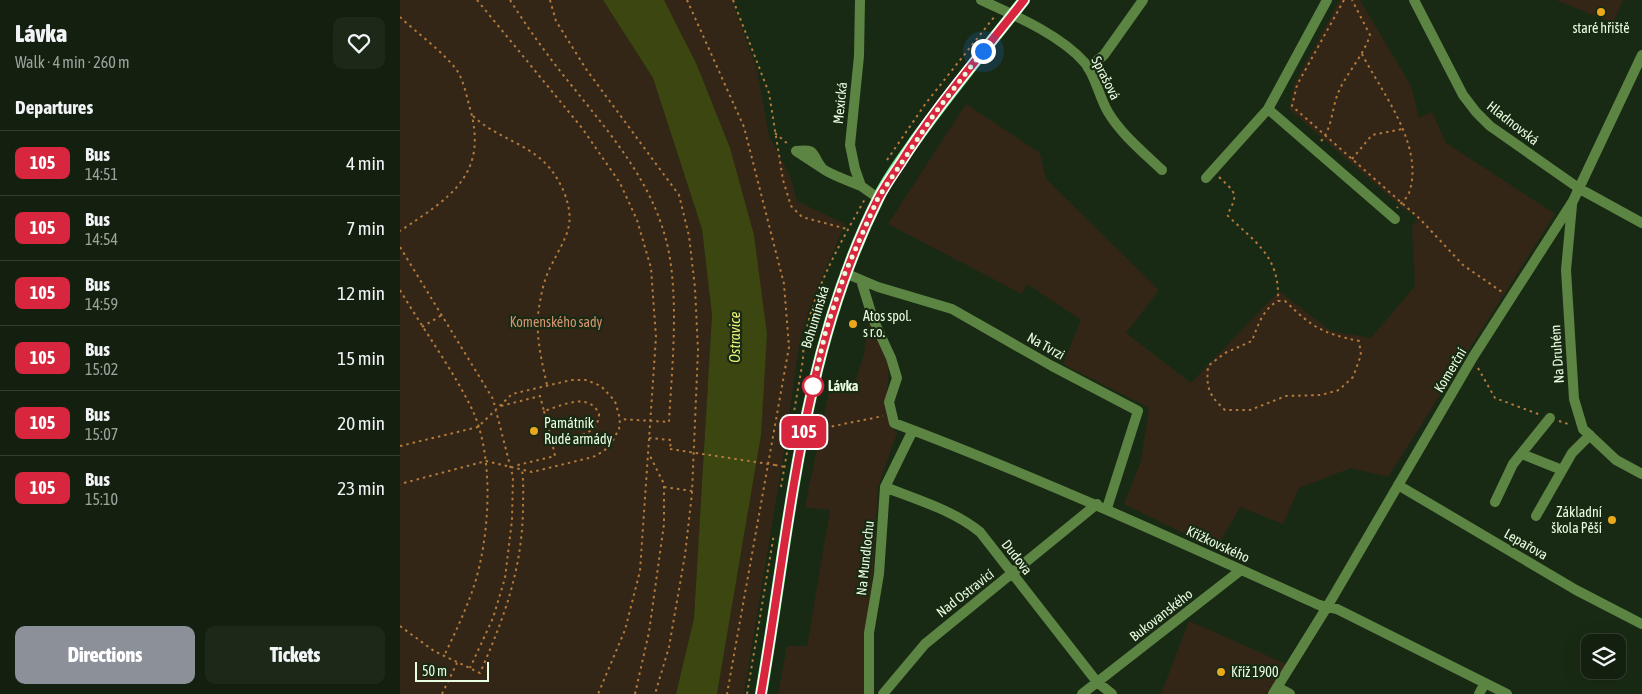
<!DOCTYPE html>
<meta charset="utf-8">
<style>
:root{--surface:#13200f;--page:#1c2818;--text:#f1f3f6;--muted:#9da39e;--line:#323e2f;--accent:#8c9099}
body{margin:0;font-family:"Asap Condensed",sans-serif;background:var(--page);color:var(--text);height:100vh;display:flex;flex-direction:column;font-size:19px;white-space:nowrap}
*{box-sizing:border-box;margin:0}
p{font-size:16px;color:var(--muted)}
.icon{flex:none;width:28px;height:28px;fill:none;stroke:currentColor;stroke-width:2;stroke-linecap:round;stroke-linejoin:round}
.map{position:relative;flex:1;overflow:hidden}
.sheet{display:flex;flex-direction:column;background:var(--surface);width:400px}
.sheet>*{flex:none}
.badge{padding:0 10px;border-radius:8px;font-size:18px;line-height:32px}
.fabs{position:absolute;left:1181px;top:634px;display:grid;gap:10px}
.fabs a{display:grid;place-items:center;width:45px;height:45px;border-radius:10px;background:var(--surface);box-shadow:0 5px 20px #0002,0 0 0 1px var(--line);font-size:25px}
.scale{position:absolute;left:15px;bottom:12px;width:74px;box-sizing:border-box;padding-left:5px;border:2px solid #e8fcdf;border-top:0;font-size:14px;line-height:18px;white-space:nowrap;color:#e8fcdf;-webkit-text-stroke:4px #192a14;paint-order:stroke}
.you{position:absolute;width:25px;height:25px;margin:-12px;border:4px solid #fff;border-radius:50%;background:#1a73e8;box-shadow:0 0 0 8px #1a73e833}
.map>.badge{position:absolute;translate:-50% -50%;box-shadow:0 0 0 2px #fff}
h2{padding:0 15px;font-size:19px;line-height:45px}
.round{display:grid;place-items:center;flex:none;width:52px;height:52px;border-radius:10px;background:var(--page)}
.head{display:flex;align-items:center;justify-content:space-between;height:85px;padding:0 15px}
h1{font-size:24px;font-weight:800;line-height:38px}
.primary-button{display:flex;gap:10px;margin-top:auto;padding:10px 15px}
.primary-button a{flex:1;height:58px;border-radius:10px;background:var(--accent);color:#fff;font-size:20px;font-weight:800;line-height:58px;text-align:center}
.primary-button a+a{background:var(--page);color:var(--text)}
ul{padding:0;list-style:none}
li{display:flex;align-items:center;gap:15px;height:65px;padding:0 15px;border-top:1px solid var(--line)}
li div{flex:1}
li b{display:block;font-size:19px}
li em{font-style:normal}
li .badge{min-width:55px;font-weight:700;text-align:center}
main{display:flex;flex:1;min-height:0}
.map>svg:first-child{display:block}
.green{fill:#332617}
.water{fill:#3b4610}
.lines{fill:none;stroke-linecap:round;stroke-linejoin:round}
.path{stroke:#b37a3c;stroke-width:2;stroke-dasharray:2.5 4;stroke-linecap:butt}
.minor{stroke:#5c8443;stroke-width:10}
.major{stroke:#70f28a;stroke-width:12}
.path-bridge{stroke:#b37a3c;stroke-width:2;stroke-dasharray:2.5 4;stroke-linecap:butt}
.line-casing{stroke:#fff;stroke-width:11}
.line{stroke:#d7263d;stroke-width:8}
.walk{stroke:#e8fcdf;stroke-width:5;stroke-dasharray:0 9}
.poi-dot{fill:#eba81c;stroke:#192a14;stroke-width:2}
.stop-dot{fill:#fff;stroke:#d7263d;stroke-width:2.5}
.labels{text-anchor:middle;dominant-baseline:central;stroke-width:4.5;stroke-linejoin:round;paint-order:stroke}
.poi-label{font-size:14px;fill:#e8fcdf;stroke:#192a14;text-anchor:start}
.street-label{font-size:14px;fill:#e8fcdf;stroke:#192a14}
.park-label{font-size:14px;fill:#d79270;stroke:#192a14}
.stop-label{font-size:14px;font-weight:bold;fill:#e8fcdf;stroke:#192a14;text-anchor:start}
.water-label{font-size:15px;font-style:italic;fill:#eef376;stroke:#192a14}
</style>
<main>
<section class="sheet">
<div class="head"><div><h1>Lávka</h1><p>Walk · 4 min · 260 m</p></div><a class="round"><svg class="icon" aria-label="heart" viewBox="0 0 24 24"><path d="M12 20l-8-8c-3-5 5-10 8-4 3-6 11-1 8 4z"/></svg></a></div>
<h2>Departures</h2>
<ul>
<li><span class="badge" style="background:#d7263d;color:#fff">105</span><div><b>Bus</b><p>14:51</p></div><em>4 min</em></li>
<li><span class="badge" style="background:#d7263d;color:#fff">105</span><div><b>Bus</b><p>14:54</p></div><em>7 min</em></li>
<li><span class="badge" style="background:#d7263d;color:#fff">105</span><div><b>Bus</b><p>14:59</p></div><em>12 min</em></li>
<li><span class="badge" style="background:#d7263d;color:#fff">105</span><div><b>Bus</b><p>15:02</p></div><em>15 min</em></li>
<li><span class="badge" style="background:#d7263d;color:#fff">105</span><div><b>Bus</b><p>15:07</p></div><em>20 min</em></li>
<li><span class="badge" style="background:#d7263d;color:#fff">105</span><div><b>Bus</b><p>15:10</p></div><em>23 min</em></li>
</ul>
<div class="primary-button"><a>Directions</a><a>Tickets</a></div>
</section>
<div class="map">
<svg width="1242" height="694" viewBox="0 0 1242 694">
<rect width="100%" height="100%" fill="#192a14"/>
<path class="green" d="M0,0H203L253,78L302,229L312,315L294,618L276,694H0Z
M264,0H332L357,70L369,136L391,178L397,201L445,224L410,306L399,345L386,439L344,694H317L361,435L330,148L297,65Z
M940,0H960L1011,86L1019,118L1032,112L1046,143L1155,214L988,477L951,468L899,488L883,524L840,507L816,549L724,504L741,461L749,408L663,364L681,320L627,284L622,294L488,224L566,104L640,153L646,179L759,290L726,333L791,383L879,291L931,331L971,338L1015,286L1012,227L1018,218L1004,209L889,109L894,85Z
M1156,0H1223L1213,23Z
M469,319C475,334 485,351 488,367C491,393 476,410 497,433L478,487L473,572L465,633L464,694H378L387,646H407L430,510L405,507L431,382L451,395L464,354Z
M789,621L886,664L867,694H761Z"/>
<path class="water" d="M203,0H264L297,65L330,148L354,235L367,334L361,435L317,694H276L294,618L312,315L302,229L253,78Z"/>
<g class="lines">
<path class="path" d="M77,0L182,128L220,183L237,220L251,268L256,337L240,571L225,630L198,694
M110,0C129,30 150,59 172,86C212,136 254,184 268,248C279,301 272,367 269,422L220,419
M150,0L156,21L186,69L279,195L289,236L295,288L298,350L292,493L285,555L269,647L255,694
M287,0L344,127L384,284L389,347L327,694
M333,0L369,93L383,180L391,206L402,217L447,229
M944,0L897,85L892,106L1020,219L1063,265L1102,292
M0,17C17,33 42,51 56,69C63,79 66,93 69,105C90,174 51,197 0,231
M962,54C982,93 1025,146 1009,193C1007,198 1001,203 997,208
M73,116C95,137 127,143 148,166C155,174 160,183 164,192C177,226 165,237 151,266C145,277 142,290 140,302C134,330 141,358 147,385
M375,133L389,145
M921,141C932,129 932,108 938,93C947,72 963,57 970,35L952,0
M952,159L972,135L1003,129
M487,160L526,103L595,16
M819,177C836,193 839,194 827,215C856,243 880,256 878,301
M0,247L93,399L113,477L112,520L105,578L93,618L70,668
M0,290C23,329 51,367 71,407C95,455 90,536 74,586C66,610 55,633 44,656
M878,301H885C913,328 922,333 959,341L961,355L953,377L939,390L921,395L886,396L850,410H825C809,395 806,389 808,366L825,353L852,341C858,325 863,309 878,301Z
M22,327L42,315
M1078,368L1095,398L1141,415
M101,406L140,396L144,411C161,406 189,391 199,414C199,437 168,438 152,442L155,456L114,466
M144,411L152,442
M1159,421L1171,425
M419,429L483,416
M249,438L271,440L270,449
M0,446L78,427L112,394L171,380H186L201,386L215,401L220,419L219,429L212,442L204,451L193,457L132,472L86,461L0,484
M375,465L385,467
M264,487L292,491
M381,487L403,360C403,307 439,245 465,199
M0,626L34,651L80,673C104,618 122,570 123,509C123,496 124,483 122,470
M42,694L57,663
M235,694L249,632L264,524V484L249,454
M347,694L374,534"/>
<path class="minor" d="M460,0L459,56L450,145L455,169L461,186L478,198
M581,0C614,15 661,35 685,63C696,77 699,97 708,112C721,134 743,152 762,170
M1014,0L1063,95L1076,112L1090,126L1180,189L1242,223
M688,68L704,55L743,0
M868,109L995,219
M422,168L396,151C418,148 411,155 422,168C428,174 452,182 461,186
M806,178L868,109L927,0
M1172,205L1166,270L1174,399L1183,429L1216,460L1242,474
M445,273L478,287L552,309L652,366L738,411L707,508
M461,280L473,319L491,358L497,378L489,402L494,423C638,477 778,541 919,605L937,609L1107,694
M1122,454L1162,470
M998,485L1176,590L1242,624
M485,487C517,500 553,510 580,532L697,682L712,694
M1095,502L1113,464L1150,418
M1136,516L1172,453L1190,435
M877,687L890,694
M469,694V633L479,574L485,487L513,430
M483,694L525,644L697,504
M682,694L841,570
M873,694L927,607L1073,357L1173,201L1242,55
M1079,694L1085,683"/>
<path class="major" d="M361,694C390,527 401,353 478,199C487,179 502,160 514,142C549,93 587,47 624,0"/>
<path class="path-bridge" d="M270,449L375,465"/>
</g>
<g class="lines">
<defs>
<path id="line" d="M361,694C390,527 401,353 478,199C484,187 492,176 500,164C536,106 582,54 624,0"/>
</defs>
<use href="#line" class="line-casing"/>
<use href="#line" class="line"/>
<path class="walk" d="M413,386L426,330L445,273L478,198L535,113L583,51"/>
</g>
<g class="poi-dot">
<circle cx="1201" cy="12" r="5"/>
<circle cx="453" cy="324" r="5"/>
<circle cx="134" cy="431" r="5"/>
<circle cx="1212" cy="520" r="5"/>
<circle cx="821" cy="672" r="5"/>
</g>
<circle class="stop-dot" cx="413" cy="386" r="10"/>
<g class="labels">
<g class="poi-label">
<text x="1201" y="28" text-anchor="middle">staré hřiště</text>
<text x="463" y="316">Atos spol.<tspan x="463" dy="16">s r.o.</tspan></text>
<text x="144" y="423">Památník<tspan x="144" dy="16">Rudé armády</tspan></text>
<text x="1202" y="512" text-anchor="end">Základní<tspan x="1202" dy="16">škola Pěší</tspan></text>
<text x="831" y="672">Kříž 1900</text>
</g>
<g class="street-label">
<text transform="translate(706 78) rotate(63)">Sprašová</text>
<text transform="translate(440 103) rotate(-84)">Mexická</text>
<text transform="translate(1113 123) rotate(38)">Hladnovská</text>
<text transform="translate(415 317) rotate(-73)">Bohumínská</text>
<text transform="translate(646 346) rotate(29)">Na Tvrzi</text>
<text transform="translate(1157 354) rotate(-94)">Na Druhém</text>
<text transform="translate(1050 370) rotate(-59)">Komerční</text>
<text transform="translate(818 544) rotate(25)">Křížkovského</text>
<text transform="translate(1126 544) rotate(30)">Lepařova</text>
<text transform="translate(617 557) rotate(52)">Dudova</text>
<text transform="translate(465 558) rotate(-84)">Na Mundlochu</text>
<text transform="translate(565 593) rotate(-38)">Nad Ostravicí</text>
<text transform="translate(761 615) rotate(-38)">Bukovanského</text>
</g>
<g class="park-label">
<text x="156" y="322">Komenského sady</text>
</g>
<g class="stop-label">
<text x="428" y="386">Lávka</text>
</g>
<g class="water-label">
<text transform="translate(334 337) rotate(-90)">Ostravice</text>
</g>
</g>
</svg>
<div class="fabs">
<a><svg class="icon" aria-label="layers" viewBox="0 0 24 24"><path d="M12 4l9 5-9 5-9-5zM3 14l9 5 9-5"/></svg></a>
</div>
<div class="scale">50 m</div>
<div class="you" style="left:583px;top:51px"></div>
<b class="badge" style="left:404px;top:432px;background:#d7263d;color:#fff">105</b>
</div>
</main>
